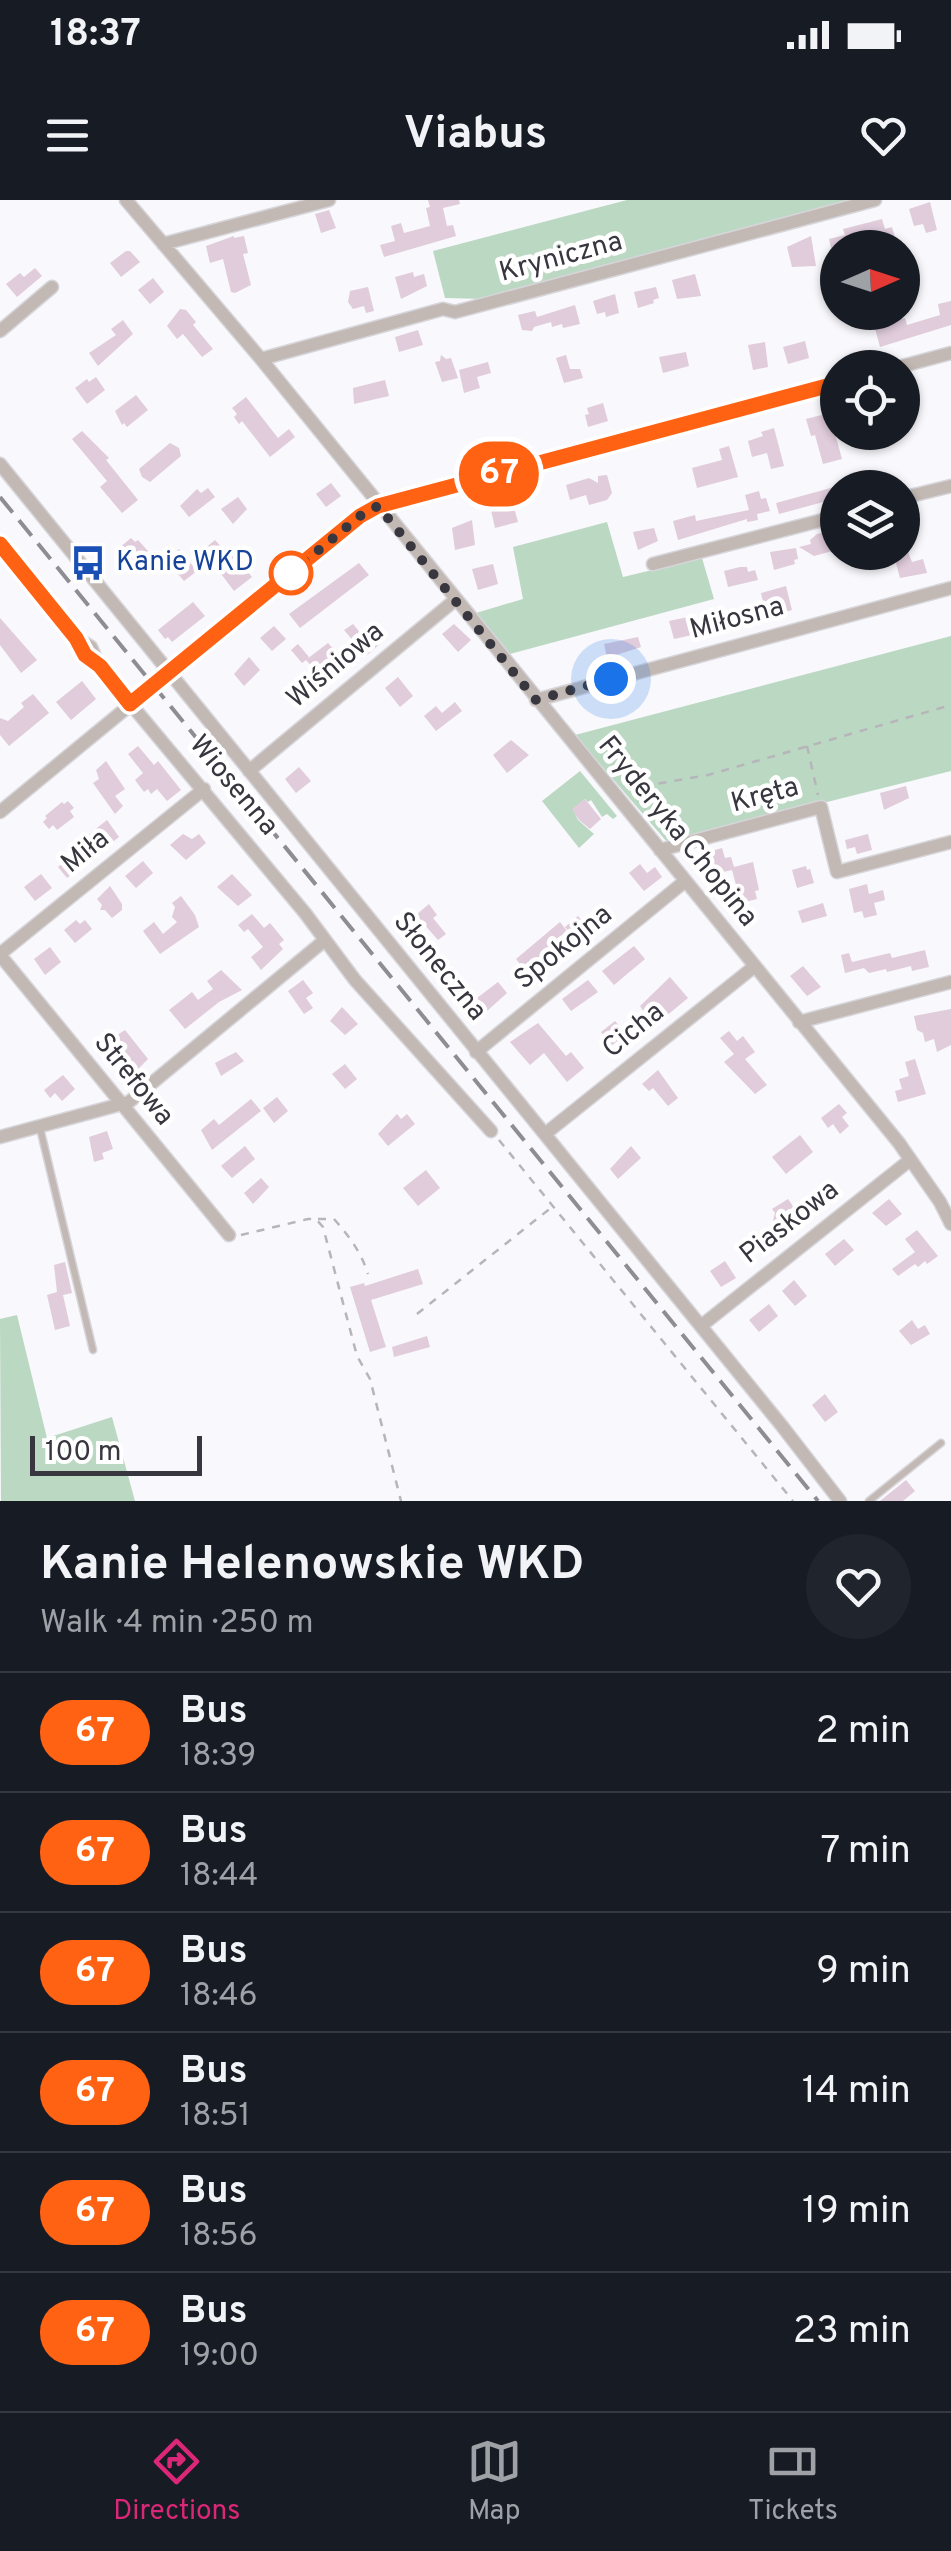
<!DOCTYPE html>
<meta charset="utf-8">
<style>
:root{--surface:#171b24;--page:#20242c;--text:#f1f3f6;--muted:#9ea1a6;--line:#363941;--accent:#db2777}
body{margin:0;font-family:Overpass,sans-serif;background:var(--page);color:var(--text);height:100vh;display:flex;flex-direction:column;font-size:38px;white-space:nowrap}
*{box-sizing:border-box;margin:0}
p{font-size:32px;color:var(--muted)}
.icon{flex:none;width:55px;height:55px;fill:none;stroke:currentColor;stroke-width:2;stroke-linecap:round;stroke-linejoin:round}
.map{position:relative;height:1301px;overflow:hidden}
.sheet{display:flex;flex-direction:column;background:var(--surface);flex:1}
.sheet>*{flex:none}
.badge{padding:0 20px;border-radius:32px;font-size:35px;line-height:65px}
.needle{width:65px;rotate:87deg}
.tools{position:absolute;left:820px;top:30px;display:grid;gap:20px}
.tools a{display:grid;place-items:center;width:100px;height:100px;border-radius:50%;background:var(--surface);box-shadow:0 2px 8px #0004;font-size:50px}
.scale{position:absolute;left:30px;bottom:25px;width:172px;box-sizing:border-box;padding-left:10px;border:5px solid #38363e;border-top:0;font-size:28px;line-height:35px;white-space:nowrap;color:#38363e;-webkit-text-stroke:8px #fff;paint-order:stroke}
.you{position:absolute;width:50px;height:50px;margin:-25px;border:8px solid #fff;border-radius:50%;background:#1a73e8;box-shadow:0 0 0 15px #1a73e833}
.map>.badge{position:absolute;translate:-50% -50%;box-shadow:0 0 0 5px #fff}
.round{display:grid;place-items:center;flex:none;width:105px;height:105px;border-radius:52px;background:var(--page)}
.summary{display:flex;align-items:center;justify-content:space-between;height:170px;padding:0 40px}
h1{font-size:48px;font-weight:700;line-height:75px}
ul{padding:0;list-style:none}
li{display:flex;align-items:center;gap:30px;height:120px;padding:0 40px;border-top:2px solid var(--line)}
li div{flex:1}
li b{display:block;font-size:38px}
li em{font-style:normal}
li .badge{min-width:110px;font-weight:700;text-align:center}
.status{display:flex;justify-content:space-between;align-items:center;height:70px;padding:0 50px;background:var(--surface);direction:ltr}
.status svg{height:28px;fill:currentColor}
header{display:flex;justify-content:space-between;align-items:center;height:130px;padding:0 40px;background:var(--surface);font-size:45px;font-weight:700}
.tabs{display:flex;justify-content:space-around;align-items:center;height:140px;border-top:2px solid var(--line);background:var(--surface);font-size:28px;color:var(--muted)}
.tabs a{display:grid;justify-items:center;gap:5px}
.tabs .current{color:var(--accent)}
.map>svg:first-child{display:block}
.green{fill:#bbd8c3}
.building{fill:#e0ccdb}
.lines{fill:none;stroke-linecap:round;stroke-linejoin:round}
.lane-casing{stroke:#d6d5da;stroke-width:9}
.street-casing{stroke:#d6d5da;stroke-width:15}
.path{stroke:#b6b5ba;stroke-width:2.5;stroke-dasharray:8 8;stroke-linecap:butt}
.lane{stroke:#c3b9b4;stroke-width:6}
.street{stroke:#c3b9b4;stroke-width:12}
.rail{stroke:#8e8d93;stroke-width:4;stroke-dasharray:20 10;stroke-linecap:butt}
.line-casing{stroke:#fff;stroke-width:22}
.line{stroke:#ff6213;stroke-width:15}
.walk{stroke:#38363e;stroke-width:10;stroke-dasharray:0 18}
.stop-dot{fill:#fff;stroke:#ff6213;stroke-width:5}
.labels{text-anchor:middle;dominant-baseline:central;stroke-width:9;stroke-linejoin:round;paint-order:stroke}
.street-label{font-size:28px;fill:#38363e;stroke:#fff}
.transit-label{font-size:28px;fill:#164399;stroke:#fff;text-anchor:start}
</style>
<div class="status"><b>18:37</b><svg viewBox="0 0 49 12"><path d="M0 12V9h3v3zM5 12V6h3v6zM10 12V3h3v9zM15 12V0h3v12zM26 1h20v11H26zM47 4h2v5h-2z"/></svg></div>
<header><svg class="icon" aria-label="menu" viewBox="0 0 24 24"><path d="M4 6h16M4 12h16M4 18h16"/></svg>Viabus<svg class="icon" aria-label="heart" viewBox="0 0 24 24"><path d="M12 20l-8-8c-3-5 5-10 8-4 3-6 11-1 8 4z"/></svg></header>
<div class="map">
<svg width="951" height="1301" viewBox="0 0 951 1301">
<rect width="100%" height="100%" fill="#f9f8fc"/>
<path class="green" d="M627,0H855L485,99L445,98L433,51Z
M607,322L623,377L702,358L714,399L510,454L476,413L523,399L513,347Z
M951,436V571L667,642L575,535Z
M580,571L617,616L613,619L607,614L602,617L591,600L588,602L585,599L573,609L578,620L594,634L579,648L542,601Z
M17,1115L47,1238L112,1217L135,1301H1L0,1119Z"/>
<path class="building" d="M428,0H459L460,4L443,8L447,26L453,25L456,36L384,57L380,45L395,41L391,26L401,23L404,33L430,26L426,8L430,7Z
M930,2L937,30L926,33L923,24L914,26L909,9Z
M329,10L336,28L321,33L315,14Z
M882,19L885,29L892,27L896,42L877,48H831L829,39L845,35L843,29Z
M234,36V38L244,36L248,53L243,54L251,85L235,93L231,92L223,59L210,63L206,46Z
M811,36L816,66L792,67L787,47Z
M126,51H130L140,62L121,77L110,63Z
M35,68L42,76L17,97L6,84L20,73L24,77Z
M413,72L414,77L424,74L427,86L401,99L395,77Z
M695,74L701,96L677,99L672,80Z
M153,78L164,92L150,104L138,90Z
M368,87L374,111L366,113L364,106L353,109L348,102L350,91Z
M656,87L659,98L653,100L654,103L638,108L634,92Z
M615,94L619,113L606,117L605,112L597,114L593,101Z
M951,101V125L880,147L873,121L892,116L893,121L905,118L907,125L940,115L938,104Z
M575,105L580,124L563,128L562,124L552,127L551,122L534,127L532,131L522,130L518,115L535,111L537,117Z
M180,109L186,110L196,122L193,125L213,149L202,157L183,134L177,139L167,126Z
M123,120L133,134L98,166L89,153L116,135L111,129Z
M418,130L423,145L399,152L395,137Z
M805,141L809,158L788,164L783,147Z
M765,142L768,167L753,170L748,145Z
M686,152L689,166L663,173L659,157Z
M441,155L446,159L451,158L458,178L442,182L435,162L440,161Z
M566,155L570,169H580L583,178L564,183L556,158Z
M488,162L491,173L477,177L480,188L464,193L459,170Z
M96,177L105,190L87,204L75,188L87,179L89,182Z
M385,180L389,196L354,204L353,188Z
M136,195L148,210L127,227L124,223L122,225L115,211Z
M246,197L278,238L289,229L295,237L270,257L242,221L239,224L234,217L237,214L232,208Z
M603,203L608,221L588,227L585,215L589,214L587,208Z
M833,212L838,218V229L834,230L842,259L823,264L815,235L811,236L806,219Z
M774,228L784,266L771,269L767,253L752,257L748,241L763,236L761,232Z
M82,231L109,258L106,260L138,300L122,313L100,287L107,281L72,239Z
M170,243L179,248L181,256L150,282L142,277L139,269Z
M729,246L738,277L697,288L692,268L722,260L719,249Z
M607,275L612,293L607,300L589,305L586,295L570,300L566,285L589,278L598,283V276Z
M331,283L341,296L326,307L316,294Z
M838,286V298L779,314L776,303Z
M208,288L215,297L189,317L180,306L197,289L201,293Z
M759,291L761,299L766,298L770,311L757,314L758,320L747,322V319L678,340L673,321L695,315L696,321L749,310L745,295Z
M238,297L247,309L233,324L221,309Z
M513,304L518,322L495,328L491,310Z
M472,320L475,345L455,350L452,328Z
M654,328L658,341L638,350L633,332Z
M831,331L836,350L814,356L799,347L811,344L810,340L817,334Z
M131,338L135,342L138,340L148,351L132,364L119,348Z
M215,340L225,351L228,348L252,377L234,391L203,350Z
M796,348L798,359L794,360L795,364L774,370L770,352Z
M179,349L197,371L184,381L166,360Z
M893,352H908L912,362L923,359L927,373L900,378Z
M359,363L369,375L300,428L289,414Z
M493,364L498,384L478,390L472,369Z
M740,367H747L748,372L755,370L758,380L728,387L724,371Z
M786,386L792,410L782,413L780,407L765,411L761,393Z
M193,402L205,416L172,442L168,437L165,439L158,430Z
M688,417L692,435L674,439L669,421Z
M0,418L37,460L21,473L0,445Z
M376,423L388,437L366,456L344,430L353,424L362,435Z
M454,424L471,440L458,452L442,434Z
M274,426L286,439L272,451L260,438Z
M638,437L641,447L607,458L604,444Z
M328,443L335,451L328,456L341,473L327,484L306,460L302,463L291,450L298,444L309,457L307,459Z
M249,457L260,470L244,486L234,474Z
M398,477L413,496L400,507L385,488Z
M82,481L96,499L71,520L56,502Z
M33,494L49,513L9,546L0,535V518L8,521L24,507L21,503Z
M455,502L462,511L436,531L424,516L436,506L442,513Z
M511,540L529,555L507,573L493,555Z
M138,546L154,565L158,561L181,590L167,601L157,589L151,594L148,589L144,592L135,580L143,573L128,554Z
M106,561L125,589L115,596L123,606L115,614L93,583L99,579L96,570Z
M299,567L311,581L296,593L285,579Z
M906,586L909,598L884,610L880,593Z
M585,599L601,619L590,629L579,620L572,609Z
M68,601L74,608L70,611L74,617L57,630L53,625L49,629L43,622L47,618L45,616L62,602L64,604Z
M107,620L119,637L67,678L58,667L91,641L87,636Z
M183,634L192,639L199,634L206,643L186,660L170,645Z
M868,634L872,650L857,654L855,647L847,649L845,640Z
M722,648L725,658L731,657L734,667L753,662L759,690L755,691L757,699L741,703L732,670L714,674L711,664L705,665L702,654Z
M143,661L153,673L136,688L125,676Z
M640,664L647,673L655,667L662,677L644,691L629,673Z
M806,666L807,670L810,669L814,683L797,688L792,670Z
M41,674L52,688L35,701L24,687Z
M232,674L252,695L238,706L217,687Z
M867,684L869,694L883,690L885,700L874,703L877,715L864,718L862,711L854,713L849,689Z
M110,686L122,704V710L112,718L105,710H100L102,705L97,699Z
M181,696L195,715L199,727L160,754L143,731L154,722L163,734L177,722L172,717L175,707L172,703Z
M823,703L827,716L802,723L798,711Z
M429,704L437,715L433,718L446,734L438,740L416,715Z
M252,714L264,728L270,723L284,740L279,744L283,749L261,770L251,757L263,747L248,729L244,732L238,725Z
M578,716L582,721L587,717L595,727L588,732V737L577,741L565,727Z
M76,720L80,724L85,720L92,729L75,743L64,730Z
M560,722L567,731L554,741L558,745L526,772L516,759Z
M634,746L645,759L614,785L602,771Z
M50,747L61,762L45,775L34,759Z
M925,750L929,767L912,771L911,766L887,772L886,769L869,773L864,768L845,773L841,755L849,753L852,762L890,753L892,758Z
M803,766L821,787L807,796L790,776Z
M221,770L242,790L219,802L185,829L169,810L192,792L198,800L213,789L207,781Z
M670,777L688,798L648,831L637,817L644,812L640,806Z
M303,780L313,793L306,798L313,808L304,814L288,791Z
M588,780L598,792L571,811L562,799Z
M498,782L507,793L487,811L477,798Z
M342,807L358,824L345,835L330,821Z
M951,809V845L937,852L934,839L925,842L923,833L917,830L914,816Z
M615,821L626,834L611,846L601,832Z
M538,823L566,856L571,852L584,868L567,882L544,853L530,865L510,842Z
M125,830L148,859L134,873L108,841Z
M729,831L737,841L743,836L755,852L745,859L767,885L755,894L724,862L734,854L720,838Z
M236,852L244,861L221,876L215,863Z
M915,859L926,894L898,902L895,891L902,889L899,879L909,876L905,862Z
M345,864L357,879L345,889L332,874Z
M658,870L678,898L668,906L653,888L649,891L642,884Z
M63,875L75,889L62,901L55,893L50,898L44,890Z
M277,897L288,911L274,923L263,908Z
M251,899L261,911L212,950L201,930L214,919L219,925Z
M839,904L847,913L842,917L849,926L840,934L833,924L828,928L821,918Z
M397,914L401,919L407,914L415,924L388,946L378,934Z
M107,931L113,949L102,953L104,959L94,962L89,937Z
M800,935L813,952L786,974L772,957Z
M245,946L255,959L232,978L221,966Z
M631,946L641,958L618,979L610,969Z
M426,970L440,988L418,1006L403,988Z
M261,978L269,987L253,1004L244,993Z
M788,999L801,1018L790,1027L772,1024L775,1013L772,1009Z
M889,999L902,1014L886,1026L872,1013Z
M917,1030L938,1056L927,1064L925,1061L918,1067L915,1064L898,1076L892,1069L915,1052L905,1039Z
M844,1039L854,1050L835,1066L825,1054Z
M725,1061L736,1078L721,1087L710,1071Z
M65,1062L72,1093L63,1095L70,1126L55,1130L47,1095L57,1092L54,1065Z
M418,1069L423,1084L371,1100L386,1147L370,1152L350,1087L364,1083L365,1086Z
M794,1080L807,1096L795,1106L782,1091Z
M769,1104L778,1116L759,1132L749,1120Z
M912,1120L918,1129L925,1125L930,1134L911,1145L899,1131Z
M427,1136L430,1147L394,1157L392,1147Z
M825,1194L838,1212L825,1222L812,1205Z
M906,1280L915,1291L903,1301H880Z"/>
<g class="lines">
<defs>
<path id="lane" d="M40,928L93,1150
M869,1301L941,1243"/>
<path id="street" d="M126,0L261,159L899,943L940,1002L951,1024
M163,44L329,0
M0,131L52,87
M261,159L443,109L455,112L875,0
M895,168L951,153
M0,264L782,1226L840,1301
M902,298L951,286
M0,344L76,438L85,455L99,466L305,713L355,780L491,931
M653,364L838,316
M76,438L91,447L99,466
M536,500L951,388
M249,571L455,400
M0,612L360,316L378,306L838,183
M660,650L821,607L837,672L951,642
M0,754L204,589
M0,755L229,1035
M799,822L951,782
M476,852L684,682
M545,934L755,766
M0,937L129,902L325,740
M701,1126L910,960"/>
</defs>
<use href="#lane" class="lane-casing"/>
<use href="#street" class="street-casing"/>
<path class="path" d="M867,168L885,163
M807,546L818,595
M627,589L708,575L951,505
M499,940L793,1301
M318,1019H334C349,1036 361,1052 368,1074
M241,1035L308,1019H316L323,1027L357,1156L370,1179L401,1301
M417,1114L552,1007"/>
<use href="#lane" class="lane"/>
<use href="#street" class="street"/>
<path class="rail" d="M0,297L818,1301"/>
</g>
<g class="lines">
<defs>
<path id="line" d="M0,344L76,438L85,455L100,466L130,504L360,316L378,306L838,183"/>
</defs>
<use href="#line" class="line-casing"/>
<use href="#line" class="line"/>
<path class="walk" d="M291,373L360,316L378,306L536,500L611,479"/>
</g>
<defs>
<symbol id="bus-bare" viewBox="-9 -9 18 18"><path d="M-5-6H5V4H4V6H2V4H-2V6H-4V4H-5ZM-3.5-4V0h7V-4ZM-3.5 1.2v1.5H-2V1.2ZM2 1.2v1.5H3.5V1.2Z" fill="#1a4fb4" stroke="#fff" stroke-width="2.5" paint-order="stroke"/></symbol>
</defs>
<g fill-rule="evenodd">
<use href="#bus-bare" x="63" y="338" width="50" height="50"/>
</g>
<circle class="stop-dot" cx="291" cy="373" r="20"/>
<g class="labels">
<g class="street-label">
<text transform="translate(561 58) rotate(-15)">Kryniczna</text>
<text transform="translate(737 419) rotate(-15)">Miłosna</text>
<text transform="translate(336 466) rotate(-40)">Wiśniowa</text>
<text transform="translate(233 586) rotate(50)">Wiosenna</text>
<text transform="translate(765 596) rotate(-15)">Kręta</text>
<text transform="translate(677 632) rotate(51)">Fryderyka Chopina</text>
<text transform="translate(86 652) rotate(-39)">Miła</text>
<text transform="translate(564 748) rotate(-39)">Spokojna</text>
<text transform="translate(439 767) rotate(51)">Słoneczna</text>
<text transform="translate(634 831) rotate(-39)">Cicha</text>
<text transform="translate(133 880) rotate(51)">Strefowa</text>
<text transform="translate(790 1023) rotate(-38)">Piaskowa</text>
</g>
<g class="transit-label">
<text x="116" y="363">Kanie WKD</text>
</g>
</g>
</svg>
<div class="tools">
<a><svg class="needle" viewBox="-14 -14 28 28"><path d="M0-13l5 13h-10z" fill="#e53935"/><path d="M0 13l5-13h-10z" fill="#9ea1a6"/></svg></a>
<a><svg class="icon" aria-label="locate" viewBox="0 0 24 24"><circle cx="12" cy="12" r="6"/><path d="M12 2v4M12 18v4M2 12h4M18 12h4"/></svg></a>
<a><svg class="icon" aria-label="layers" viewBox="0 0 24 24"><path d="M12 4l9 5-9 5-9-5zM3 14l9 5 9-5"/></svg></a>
</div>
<div class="scale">100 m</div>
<div class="you" style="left:611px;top:479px"></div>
<b class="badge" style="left:499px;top:274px;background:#ff6213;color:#fff">67</b>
</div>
<section class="sheet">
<div class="summary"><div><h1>Kanie Helenowskie WKD</h1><p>Walk · 4 min · 250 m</p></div><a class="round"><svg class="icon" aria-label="heart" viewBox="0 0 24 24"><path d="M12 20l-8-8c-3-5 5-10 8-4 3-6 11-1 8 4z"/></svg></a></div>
<ul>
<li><span class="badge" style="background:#ff6213;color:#fff">67</span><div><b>Bus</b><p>18:39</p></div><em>2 min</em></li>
<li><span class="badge" style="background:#ff6213;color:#fff">67</span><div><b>Bus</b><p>18:44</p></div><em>7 min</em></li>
<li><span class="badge" style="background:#ff6213;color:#fff">67</span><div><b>Bus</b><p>18:46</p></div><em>9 min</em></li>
<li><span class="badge" style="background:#ff6213;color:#fff">67</span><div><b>Bus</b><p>18:51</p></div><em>14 min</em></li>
<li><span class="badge" style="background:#ff6213;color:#fff">67</span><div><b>Bus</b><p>18:56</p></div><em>19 min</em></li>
<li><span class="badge" style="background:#ff6213;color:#fff">67</span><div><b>Bus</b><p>19:00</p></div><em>23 min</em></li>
</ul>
</section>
<nav class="tabs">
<a class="current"><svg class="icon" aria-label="directions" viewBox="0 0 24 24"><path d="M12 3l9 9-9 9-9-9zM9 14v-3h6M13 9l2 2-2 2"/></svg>Directions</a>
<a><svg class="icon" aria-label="map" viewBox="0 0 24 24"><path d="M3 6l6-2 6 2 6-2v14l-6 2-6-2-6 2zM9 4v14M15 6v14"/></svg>Map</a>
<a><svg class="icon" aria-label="tickets" viewBox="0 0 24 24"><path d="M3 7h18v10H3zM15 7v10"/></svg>Tickets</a>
</nav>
